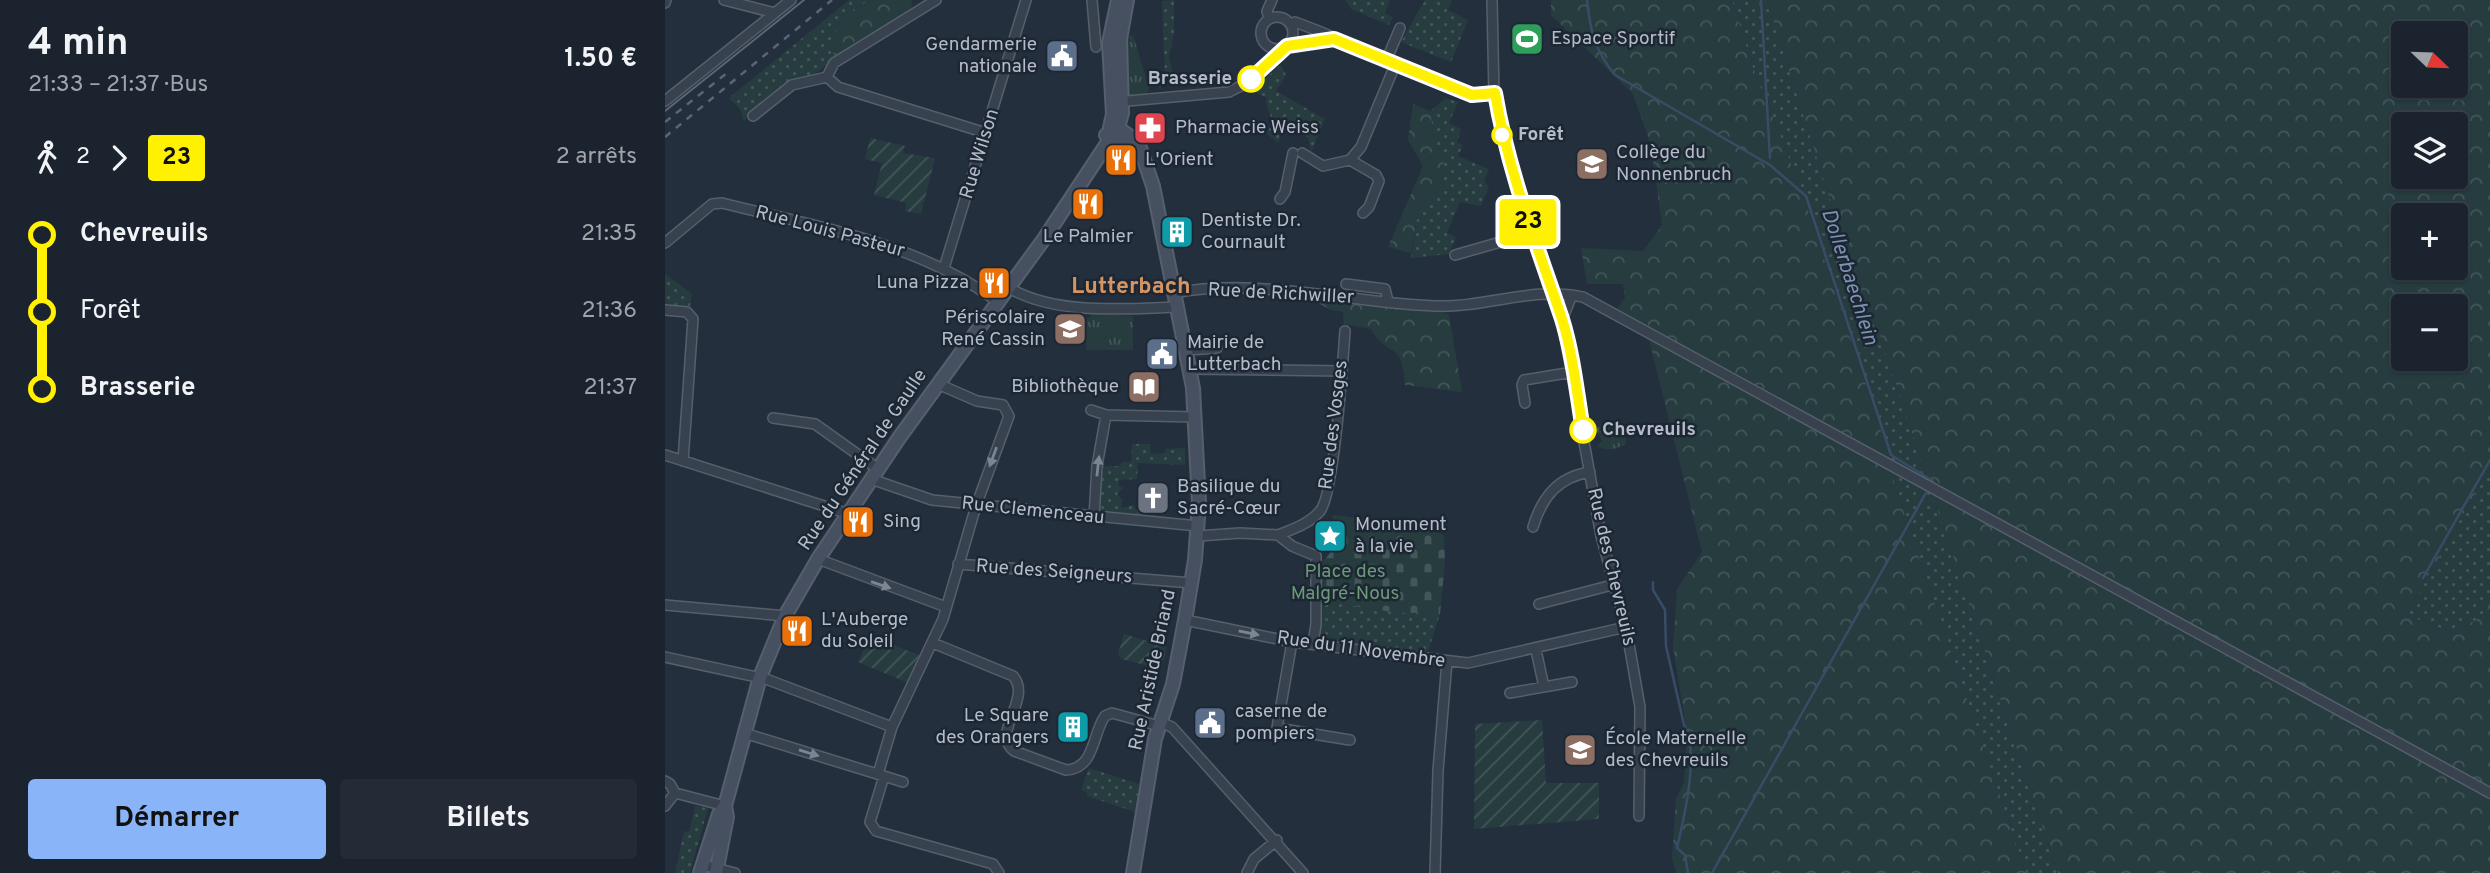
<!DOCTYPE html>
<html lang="fr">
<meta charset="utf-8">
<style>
:root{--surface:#1b232e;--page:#242b36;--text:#f1f3f6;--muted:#a0a4aa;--line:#39404a;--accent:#8ab4f8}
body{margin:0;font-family:Overpass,sans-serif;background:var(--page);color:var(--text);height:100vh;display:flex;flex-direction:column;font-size:26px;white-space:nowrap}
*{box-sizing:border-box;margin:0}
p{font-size:23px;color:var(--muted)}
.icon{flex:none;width:38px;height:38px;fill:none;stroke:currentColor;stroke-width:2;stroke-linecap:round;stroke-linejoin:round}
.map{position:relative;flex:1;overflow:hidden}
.drawer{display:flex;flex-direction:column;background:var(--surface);width:665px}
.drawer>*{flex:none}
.badge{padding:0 14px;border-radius:5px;font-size:24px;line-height:46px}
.needle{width:46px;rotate:113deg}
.tools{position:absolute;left:1726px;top:21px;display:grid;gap:14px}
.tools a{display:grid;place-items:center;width:77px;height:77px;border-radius:7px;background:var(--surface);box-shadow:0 2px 5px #0004,0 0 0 2px var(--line);font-size:35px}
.map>.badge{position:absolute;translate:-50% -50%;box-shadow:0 0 0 4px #fff}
.legs{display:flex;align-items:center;gap:10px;height:77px;padding:0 28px;font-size:23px}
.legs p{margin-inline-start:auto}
.head{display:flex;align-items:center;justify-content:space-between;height:119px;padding:0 28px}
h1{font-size:38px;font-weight:700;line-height:52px}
.button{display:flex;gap:14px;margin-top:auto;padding:14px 28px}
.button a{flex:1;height:80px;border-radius:7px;background:var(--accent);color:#111;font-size:28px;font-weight:700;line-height:80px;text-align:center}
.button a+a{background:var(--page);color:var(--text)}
ul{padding:0 28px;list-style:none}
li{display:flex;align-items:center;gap:24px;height:77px;font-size:26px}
li i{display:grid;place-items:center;width:10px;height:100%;margin:0 9px;background:currentColor}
li i::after{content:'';width:18px;height:18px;margin:-9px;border:5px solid;border-radius:50%;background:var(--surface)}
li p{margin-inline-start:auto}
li:first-child i{background:linear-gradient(#0000 50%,currentColor 0)}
li:last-child i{background:linear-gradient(currentColor 50%,#0000 0)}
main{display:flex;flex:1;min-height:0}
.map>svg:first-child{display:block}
.grass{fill:url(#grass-dots)}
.forest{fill:url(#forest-crowns);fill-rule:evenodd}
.cemetery{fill:url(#cemetery-stones)}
.park{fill:url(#park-tufts)}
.garden{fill:url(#garden-furrows)}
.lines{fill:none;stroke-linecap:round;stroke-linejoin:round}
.stream{stroke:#394c67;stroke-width:2.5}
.minor-casing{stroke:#565f6c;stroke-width:12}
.secondary-casing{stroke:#565f6c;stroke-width:16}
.minor{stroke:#38414e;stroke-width:9}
.secondary{stroke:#465061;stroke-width:12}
.tram{stroke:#5a6575;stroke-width:2}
.rail{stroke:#5a6575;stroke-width:2.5;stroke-dasharray:7 7;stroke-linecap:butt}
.oneway{fill:#7c8592}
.line-1-casing{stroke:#fff;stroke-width:16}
.line-1{stroke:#fff100;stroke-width:10}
.stop-1-dot{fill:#fff;stroke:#fff100;stroke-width:3.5}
.labels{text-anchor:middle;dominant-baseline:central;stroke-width:5;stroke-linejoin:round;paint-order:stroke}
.poi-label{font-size:19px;fill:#b4bcc9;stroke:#1d2633;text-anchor:start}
.stop-label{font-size:19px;font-weight:bold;fill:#b4bcc9;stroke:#1d2633;text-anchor:start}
.street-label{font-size:19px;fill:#b4bcc9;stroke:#1d2633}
.park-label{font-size:19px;fill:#6b9a76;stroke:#1d2633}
.water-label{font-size:21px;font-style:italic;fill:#7c92b1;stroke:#1d2633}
.quarter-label{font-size:23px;font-weight:bold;fill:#d59563;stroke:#1d2633}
</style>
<main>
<section class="drawer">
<div class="head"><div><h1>4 min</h1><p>21:33 – 21:37 · Bus</p></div><b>1.50 €</b></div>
<div class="legs"><svg class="icon" aria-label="walk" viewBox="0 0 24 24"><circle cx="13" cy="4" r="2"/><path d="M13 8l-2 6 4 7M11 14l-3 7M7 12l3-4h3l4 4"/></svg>2<svg class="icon" aria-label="forward" viewBox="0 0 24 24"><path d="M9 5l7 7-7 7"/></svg><b class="badge" style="background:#fff100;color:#111">23</b><p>2 arrêts</p></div>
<ul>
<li><i style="color:#fff100"></i><b>Chevreuils</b><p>21:35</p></li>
<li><i style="color:#fff100"></i><span>Forêt</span><p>21:36</p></li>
<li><i style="color:#fff100"></i><b>Brasserie</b><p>21:37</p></li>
</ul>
<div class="button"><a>Démarrer</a><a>Billets</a></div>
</section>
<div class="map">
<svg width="1825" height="873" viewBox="0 0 1825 873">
<defs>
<pattern id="grass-dots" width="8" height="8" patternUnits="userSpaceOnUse" patternTransform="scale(1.75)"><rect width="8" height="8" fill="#263c3f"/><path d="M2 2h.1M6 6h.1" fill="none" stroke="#435659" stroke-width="1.8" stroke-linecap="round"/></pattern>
<pattern id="forest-crowns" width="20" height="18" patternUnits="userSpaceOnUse" patternTransform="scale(1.75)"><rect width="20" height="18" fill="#263c3f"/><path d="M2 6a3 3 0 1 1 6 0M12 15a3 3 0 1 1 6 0" fill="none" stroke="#435659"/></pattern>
<pattern id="cemetery-stones" width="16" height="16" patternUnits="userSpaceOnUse" patternTransform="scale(1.75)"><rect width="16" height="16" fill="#263c3f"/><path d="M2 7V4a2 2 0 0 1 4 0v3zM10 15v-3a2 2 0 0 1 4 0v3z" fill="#435659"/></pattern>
<pattern id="park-tufts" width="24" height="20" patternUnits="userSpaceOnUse" patternTransform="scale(1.75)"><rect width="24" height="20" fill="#263c3f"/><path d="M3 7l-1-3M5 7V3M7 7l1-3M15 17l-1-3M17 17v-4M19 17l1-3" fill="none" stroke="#435659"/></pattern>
<pattern id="garden-furrows" width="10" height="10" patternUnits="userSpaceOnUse" patternTransform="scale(1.75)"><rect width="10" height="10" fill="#263c3f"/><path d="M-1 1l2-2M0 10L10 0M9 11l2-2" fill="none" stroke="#435659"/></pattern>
</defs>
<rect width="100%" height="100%" fill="#242f3e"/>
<path class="grass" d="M184,0H206L177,15L169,36L168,59C148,79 147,71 126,83C108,93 94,107 79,121L75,109L64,98Z
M509,0V33L504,57L510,84H498L495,90L494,80L500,79L497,1Z
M680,0H725L720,13L728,17L724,25L686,9Z
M760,0H787L783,10L803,20L786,62L736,42Z
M1067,0H1102L1193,288L1215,336L1393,873H1361L1230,486L1225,458L1135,186L1086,63Z
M616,65L621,75L611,91L660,119L646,153L643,138L636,131L618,130L613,143L601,133L608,122L601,104L602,98L587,90Z
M781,98L793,102L784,123L796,129L792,142L798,145L793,156L824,169L819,182L824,186L816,206L795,202L782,233L791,237L784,254L746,258L752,217L774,190L779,163L769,139L765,111Z
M0,274L27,294L25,307L0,306Z
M467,444H485L486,454L500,453V449L520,448V465L473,463L472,479L454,480V486L458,488L452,494L457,499L456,508L469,505L470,509H483L484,518L438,513L433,508L435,466H454L457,462H466Z
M1825,467V598L1817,616L1789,633L1741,615Z
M657,601L727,612L775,614L764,649L759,655L661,643L655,633Z
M424,768L474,784L470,812L422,796V792L416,790Z
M30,806L43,808L25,873H10L19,831L24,832Z"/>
<path class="forest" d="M206,0H247L246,12L168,59L169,36L177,15Z
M886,0H1067L1086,63L1135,186L1225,458L1230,486L1361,873H1011L1007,858L1011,798L1019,783L1022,733L1008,647L1012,589L1037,552L981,328L952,309L960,298L958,284H922L916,248L978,251L997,225L986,146L968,94L886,15Z
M1102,0H1825V467L1741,615L1789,633L1817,616L1825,598V873H1393L1215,336L1193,288ZM1738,33H1790V86H1738ZM1738,124H1790V177H1738ZM1738,215H1790V268H1738ZM1738,306H1790V359H1738Z
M748,104L765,111L769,139L779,163L774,190L752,217L746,253L723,247L758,166L743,140Z
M638,295L784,314L797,392L740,385C737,338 724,360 706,329L679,324L678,312L666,310Z"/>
<path class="cemetery" d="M668,515L770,529L779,536L780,563L775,614L727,612L657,601V563L665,553Z"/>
<path class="park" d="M468,35L482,81H487L482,94L462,96L463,36Z
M426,313L468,316V350H421L422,318H425Z
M950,419L960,430L961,444C951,449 944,452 932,446L937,441L931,429L938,423H948Z"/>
<path class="garden" d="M205,138L240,146L238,153L270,158L256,214L240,211L242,203L209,195L217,163L200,159Z
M459,634L502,647L496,669L456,659L453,654Z
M205,636L254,655L243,683L193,662Z
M877,720L881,783H934V819L809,829L810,724Z"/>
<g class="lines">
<path class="stream" d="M922,0C925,31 930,51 950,75L1105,165L1141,196L1226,455L1268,481L1267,484
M1096,0L1105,158
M1758,578L1825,460
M988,582V590L1000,610L1001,646L1019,725C1035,752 1019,818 1012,848L1020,855L1023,873
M1047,873L1262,491"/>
<defs>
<path id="minor" d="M59,0L110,13
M427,0L431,47
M827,0L829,94L837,134L883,286L897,320L936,536L961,627L975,707L974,816
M0,3L1,0
M596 33a16 16 0 1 1 32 0a16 16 0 1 1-32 0Z
M604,19L602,11L607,0
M626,24L630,22L651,30L807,95L829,94
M622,46L668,39
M721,61L735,28
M162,77L169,63L271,0
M0,101L126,0
M451,102L564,92L578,85L615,55L618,49
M88,116L127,85L162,77L173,87L321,133
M637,153L658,166L685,160L696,147L730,65
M685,160L711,175L714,181L704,207L698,213
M615,199L620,192L628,153
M0,243L47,204L57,203C152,227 252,242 333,302
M790,255L867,233
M279,268L361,0
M681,284L720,289L723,301
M344,288C391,315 458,309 511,307
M509,293C595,277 683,303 770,306C821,308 866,286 918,297L1825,793
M0,310L22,312L28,319L18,461
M897,320L907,295
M521,350L552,348
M525,369L677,371
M860,403L857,385L859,380L908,372
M426,410L441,415L530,417
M108,418L150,424L213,469
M0,455L181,513
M206,479L267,500L533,526
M429,518L432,466L441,415
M868,527C877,497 893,477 925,472
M613,535C628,529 644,524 655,511C669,495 678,360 680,331
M533,536L575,533L613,535L627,546L651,556V624L648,644
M153,559L281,607
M293,564L527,583
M874,604L951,584
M0,605L120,616
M520,620L627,642L803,663L961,627
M627,642L612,728L685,740
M268,643L348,676C368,699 325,733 349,751L401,770C430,769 427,734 440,716L447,713L494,726
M871,650L879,687
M0,657L101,679L227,727
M845,693L907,682
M495,722L507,727L638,873
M79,733L238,782
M213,774L227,727L278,619L311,506L344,416L338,405L312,401L273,384
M219,776L205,822L211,831L328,864L334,873
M0,781L5,784L10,793
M0,806L10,793L60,806
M38,865L70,873
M582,873L589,859L612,840
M770,873L773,771L782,661"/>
<path id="secondary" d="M447,124L473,142L488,186L528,388L534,503L530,560L520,620L508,684L490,739L468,873
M445,128L448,114L444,43L453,0
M441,135L476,154
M35,873L54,814L60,806L95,677L120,616L153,559L234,438L379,239L453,127L457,113L455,39L462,0
M51,873L62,817L60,806"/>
</defs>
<use href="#minor" class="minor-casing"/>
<use href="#secondary" class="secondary-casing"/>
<use href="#minor" class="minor"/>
<use href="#secondary" class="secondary"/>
<path class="tram" d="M0,111L139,0"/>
<path class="rail" d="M0,122L62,73
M0,137L167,0"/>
</g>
<defs><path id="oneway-solid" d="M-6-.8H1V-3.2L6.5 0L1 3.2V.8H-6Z" transform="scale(1.75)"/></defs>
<g class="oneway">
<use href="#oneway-solid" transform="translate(328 457) rotate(110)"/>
<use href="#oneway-solid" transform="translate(433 466) rotate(-84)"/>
<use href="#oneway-solid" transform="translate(216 585) rotate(19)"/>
<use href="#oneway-solid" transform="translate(584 633) rotate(12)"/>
<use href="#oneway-solid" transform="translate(144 753) rotate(17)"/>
</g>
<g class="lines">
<defs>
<path id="line-1" d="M586,79L622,46L669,39L807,95L830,93C843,171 872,245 897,319C908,354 912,394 918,430"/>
</defs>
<use href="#line-1" class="line-1-casing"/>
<use href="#line-1" class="line-1"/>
</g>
<defs>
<symbol id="stadium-square" viewBox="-11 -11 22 22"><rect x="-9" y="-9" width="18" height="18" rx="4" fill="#2e9e5b" stroke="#1d2633"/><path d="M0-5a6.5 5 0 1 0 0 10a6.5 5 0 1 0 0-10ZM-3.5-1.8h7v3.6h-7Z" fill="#fff"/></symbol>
<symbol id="civic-square" viewBox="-11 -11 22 22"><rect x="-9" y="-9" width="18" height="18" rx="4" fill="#5c6f8a" stroke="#1d2633"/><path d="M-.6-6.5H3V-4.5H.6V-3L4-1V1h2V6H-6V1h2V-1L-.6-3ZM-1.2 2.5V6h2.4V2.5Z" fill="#fff"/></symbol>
<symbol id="pharmacy-square" viewBox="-11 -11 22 22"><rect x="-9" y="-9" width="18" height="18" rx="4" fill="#e0444e" stroke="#1d2633"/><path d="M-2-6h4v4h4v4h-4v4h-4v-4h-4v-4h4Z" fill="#fff"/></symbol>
<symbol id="restaurant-square" viewBox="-11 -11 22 22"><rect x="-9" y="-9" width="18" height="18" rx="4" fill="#e8710a" stroke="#1d2633"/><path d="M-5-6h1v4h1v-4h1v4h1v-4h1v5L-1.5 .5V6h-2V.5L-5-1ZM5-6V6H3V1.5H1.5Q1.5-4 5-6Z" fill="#fff"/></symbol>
<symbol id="school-square" viewBox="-11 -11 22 22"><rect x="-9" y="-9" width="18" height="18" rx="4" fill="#8d6e63" stroke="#1d2633"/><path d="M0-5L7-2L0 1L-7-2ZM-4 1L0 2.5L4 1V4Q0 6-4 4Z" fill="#fff"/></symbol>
<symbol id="building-square" viewBox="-11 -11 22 22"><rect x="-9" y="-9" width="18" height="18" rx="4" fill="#0f9aa8" stroke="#1d2633"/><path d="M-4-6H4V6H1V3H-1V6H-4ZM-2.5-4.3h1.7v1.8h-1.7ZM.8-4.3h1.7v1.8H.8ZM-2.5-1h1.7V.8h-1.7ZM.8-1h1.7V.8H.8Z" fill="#fff"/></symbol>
<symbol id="library-square" viewBox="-11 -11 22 22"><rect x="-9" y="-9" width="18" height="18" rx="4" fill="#8d6e63" stroke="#1d2633"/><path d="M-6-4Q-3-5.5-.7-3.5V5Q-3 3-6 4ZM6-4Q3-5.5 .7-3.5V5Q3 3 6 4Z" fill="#fff"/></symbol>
<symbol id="church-square" viewBox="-11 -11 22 22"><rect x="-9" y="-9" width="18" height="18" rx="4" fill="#6b7280" stroke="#1d2633"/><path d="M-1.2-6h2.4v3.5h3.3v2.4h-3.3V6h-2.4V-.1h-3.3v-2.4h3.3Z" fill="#fff"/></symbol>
<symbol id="sight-square" viewBox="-11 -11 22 22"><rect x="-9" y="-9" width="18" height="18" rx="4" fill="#0f9aa8" stroke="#1d2633"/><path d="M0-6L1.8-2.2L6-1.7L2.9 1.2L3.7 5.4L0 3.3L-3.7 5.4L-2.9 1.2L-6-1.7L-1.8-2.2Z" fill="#fff"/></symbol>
</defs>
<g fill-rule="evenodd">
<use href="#stadium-square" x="843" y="20" width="38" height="38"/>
<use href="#civic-square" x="378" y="37" width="38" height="38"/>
<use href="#pharmacy-square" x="466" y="109" width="38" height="38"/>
<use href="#restaurant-square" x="437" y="141" width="38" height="38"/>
<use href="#school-square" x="908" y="145" width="38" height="38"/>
<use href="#restaurant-square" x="404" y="185" width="38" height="38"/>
<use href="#building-square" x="493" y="213" width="38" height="38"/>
<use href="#restaurant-square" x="310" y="264" width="38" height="38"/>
<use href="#school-square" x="386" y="310" width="38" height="38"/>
<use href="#civic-square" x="478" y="335" width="38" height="38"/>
<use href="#library-square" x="460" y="368" width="38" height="38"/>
<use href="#church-square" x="469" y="479" width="38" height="38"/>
<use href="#restaurant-square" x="174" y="503" width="38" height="38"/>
<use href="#sight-square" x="646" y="517" width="38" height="38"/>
<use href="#restaurant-square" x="113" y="612" width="38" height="38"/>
<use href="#civic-square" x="526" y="704" width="38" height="38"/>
<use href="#building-square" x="389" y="708" width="38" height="38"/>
<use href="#school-square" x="896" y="731" width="38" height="38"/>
</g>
<g class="stop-1-dot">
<circle cx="586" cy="79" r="12"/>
<circle cx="837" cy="135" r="9"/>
<circle cx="918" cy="430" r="12"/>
</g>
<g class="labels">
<g class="poi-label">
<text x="886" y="39">Espace Sportif</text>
<text x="372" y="45" text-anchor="end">Gendarmerie<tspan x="372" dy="22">nationale</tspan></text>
<text x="510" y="128">Pharmacie Weiss</text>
<text x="951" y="153">Collège du<tspan x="951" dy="22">Nonnenbruch</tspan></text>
<text x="480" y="160">L'Orient</text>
<text x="536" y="221">Dentiste Dr.<tspan x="536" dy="22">Cournault</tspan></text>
<text x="423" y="237" text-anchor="middle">Le Palmier</text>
<text x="304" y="283" text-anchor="end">Luna Pizza</text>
<text x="380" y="318" text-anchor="end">Périscolaire<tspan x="380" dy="22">René Cassin</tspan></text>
<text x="522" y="343">Mairie de<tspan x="522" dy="22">Lutterbach</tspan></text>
<text x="454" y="387" text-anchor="end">Bibliothèque</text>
<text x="512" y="487">Basilique du<tspan x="512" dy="22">Sacré-Cœur</tspan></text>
<text x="218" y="522">Sing</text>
<text x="690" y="525">Monument<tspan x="690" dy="22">à la vie</tspan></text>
<text x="156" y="620">L'Auberge<tspan x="156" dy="22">du Soleil</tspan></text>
<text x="570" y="712">caserne de<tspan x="570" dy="22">pompiers</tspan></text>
<text x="384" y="716" text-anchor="end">Le Square<tspan x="384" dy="22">des Orangers</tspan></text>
<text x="940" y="739">École Maternelle<tspan x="940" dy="22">des Chevreuils</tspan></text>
</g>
<g class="stop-label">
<text x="567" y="79" text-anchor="end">Brasserie</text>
<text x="853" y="135">Forêt</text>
<text x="937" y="430">Chevreuils</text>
</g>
<g class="street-label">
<text transform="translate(315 154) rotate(-73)">Rue Wilson</text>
<text transform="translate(165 232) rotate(15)">Rue Louis Pasteur</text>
<text transform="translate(616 294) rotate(3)">Rue de Richwiller</text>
<text transform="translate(669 425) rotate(-83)">Rue des Vosges</text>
<text transform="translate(198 460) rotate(-56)">Rue du Général de Gaulle</text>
<text transform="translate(368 511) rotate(6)">Rue Clemenceau</text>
<text transform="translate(946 567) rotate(77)">Rue des Chevreuils</text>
<text transform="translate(389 572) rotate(4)">Rue des Seigneurs</text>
<text transform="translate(696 650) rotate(8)">Rue du 11 Novembre</text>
<text transform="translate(488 670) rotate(-78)">Rue Aristide Briand</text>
</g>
<g class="park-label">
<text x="680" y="572">Place des<tspan x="680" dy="22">Malgré-Nous</tspan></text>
</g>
<g class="water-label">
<text transform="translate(1184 277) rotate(72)">Dollerbaechlein</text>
</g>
<g class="quarter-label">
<text x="466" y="287">Lutterbach</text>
</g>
</g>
</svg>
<div class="tools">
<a><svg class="needle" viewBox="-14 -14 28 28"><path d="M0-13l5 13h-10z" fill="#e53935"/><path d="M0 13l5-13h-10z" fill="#a0a4aa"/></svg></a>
<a><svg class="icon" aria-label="layers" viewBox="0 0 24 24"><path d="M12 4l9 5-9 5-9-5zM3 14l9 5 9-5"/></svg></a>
<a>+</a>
<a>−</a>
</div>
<b class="badge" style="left:863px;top:222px;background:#fff100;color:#111">23</b>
</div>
</main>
